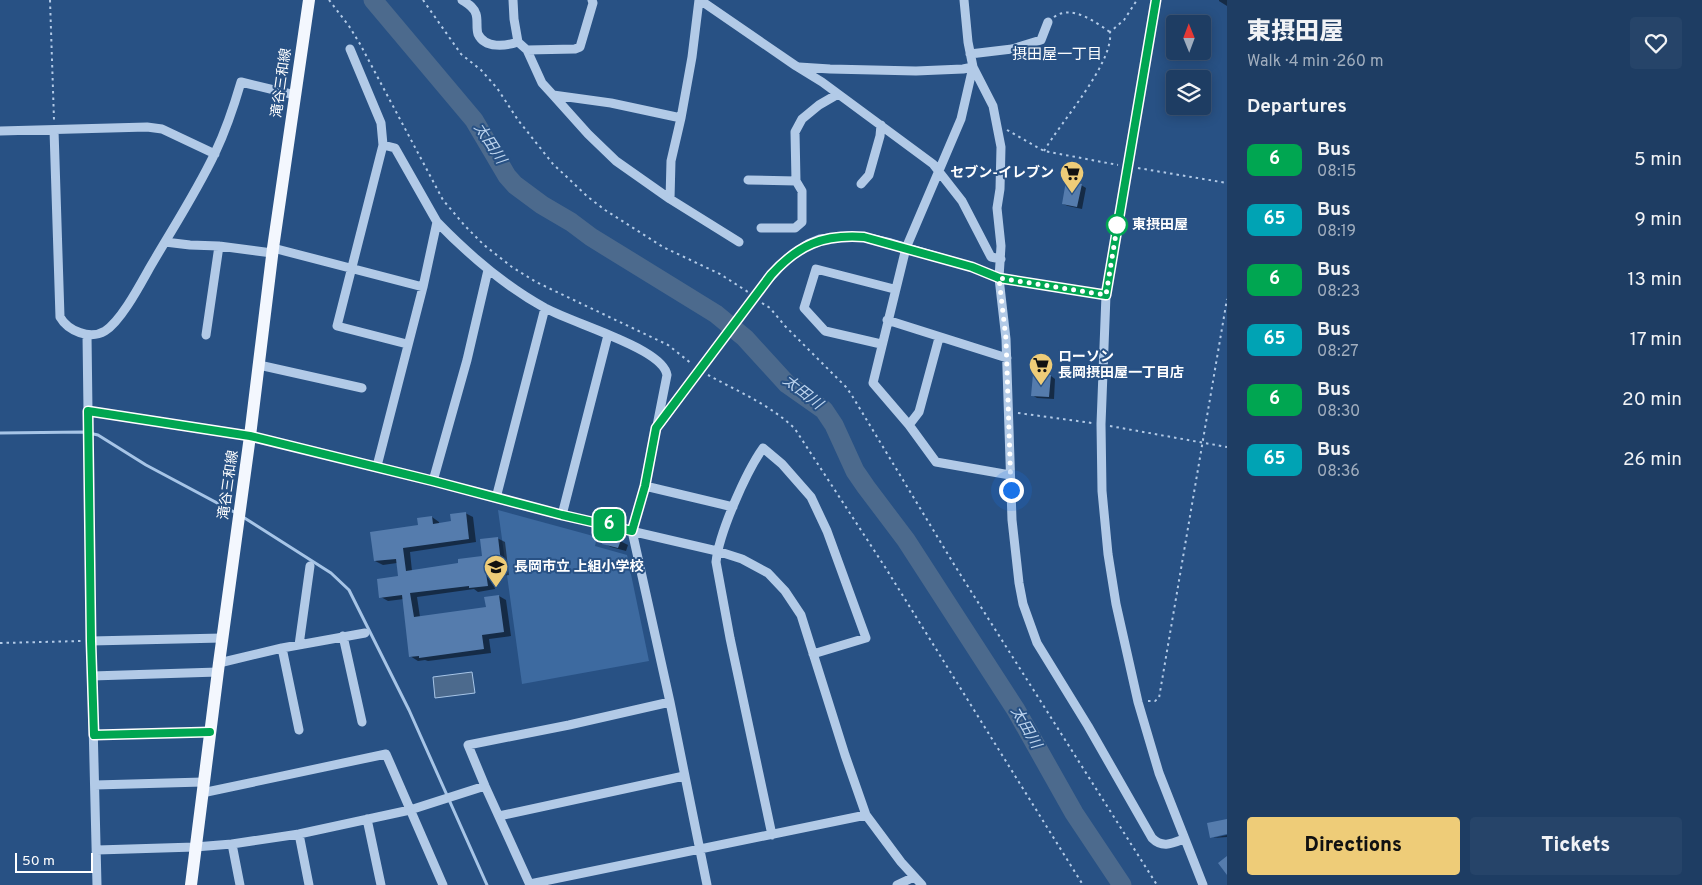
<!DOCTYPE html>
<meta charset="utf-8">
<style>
:root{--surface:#1e3d63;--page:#264469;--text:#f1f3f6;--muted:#a1aebe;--line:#3c5678;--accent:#eecc78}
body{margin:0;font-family:Overpass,"Noto Sans JP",sans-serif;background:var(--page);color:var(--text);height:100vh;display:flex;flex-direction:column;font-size:19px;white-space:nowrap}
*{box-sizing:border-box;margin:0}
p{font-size:16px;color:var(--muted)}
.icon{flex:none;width:28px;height:28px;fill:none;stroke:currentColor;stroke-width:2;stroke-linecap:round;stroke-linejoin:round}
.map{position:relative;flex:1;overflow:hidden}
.details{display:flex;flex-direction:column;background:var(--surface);width:475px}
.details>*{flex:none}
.badge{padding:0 10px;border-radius:8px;font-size:18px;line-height:32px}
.needle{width:32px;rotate:359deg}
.fabs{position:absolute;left:1166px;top:15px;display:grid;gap:10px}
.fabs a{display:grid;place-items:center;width:45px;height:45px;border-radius:5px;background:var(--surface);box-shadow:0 2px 12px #0003,0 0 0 1px var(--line);font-size:25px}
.scale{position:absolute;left:15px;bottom:12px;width:78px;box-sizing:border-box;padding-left:5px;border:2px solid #fff;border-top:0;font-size:14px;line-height:18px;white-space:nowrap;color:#fff;-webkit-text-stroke:4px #285184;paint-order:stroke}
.you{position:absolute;width:25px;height:25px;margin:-12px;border:4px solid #fff;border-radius:50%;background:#1a73e8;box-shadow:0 0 0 8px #1a73e833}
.map>.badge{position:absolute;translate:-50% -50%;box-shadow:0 0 0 2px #fff}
h2{padding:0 20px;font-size:19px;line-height:45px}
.round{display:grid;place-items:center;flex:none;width:52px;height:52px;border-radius:5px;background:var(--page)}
.headline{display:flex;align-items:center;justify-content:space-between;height:85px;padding:0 20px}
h1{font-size:24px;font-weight:800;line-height:38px}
.action{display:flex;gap:10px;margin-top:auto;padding:10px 20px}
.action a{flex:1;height:58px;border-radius:5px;background:var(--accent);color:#111;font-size:20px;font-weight:800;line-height:58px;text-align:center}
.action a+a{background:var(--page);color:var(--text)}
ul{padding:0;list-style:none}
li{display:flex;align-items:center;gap:15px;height:60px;padding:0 20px}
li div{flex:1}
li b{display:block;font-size:19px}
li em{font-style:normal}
li .badge{min-width:55px;font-weight:700;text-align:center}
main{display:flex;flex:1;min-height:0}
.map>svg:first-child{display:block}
.green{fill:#3d6aa0}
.water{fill:#4c6a8d;stroke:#a7c5e7}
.shadow{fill:#0007}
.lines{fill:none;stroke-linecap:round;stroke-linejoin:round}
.stream{stroke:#a7c5e7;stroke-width:3}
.river{stroke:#4c6a8d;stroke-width:19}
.building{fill:#557cad}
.path{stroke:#b2cae7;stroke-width:2;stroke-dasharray:2.5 4;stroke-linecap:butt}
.minor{stroke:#b2cae7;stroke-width:9}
.major{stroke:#f3f7fe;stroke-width:12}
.minor-bridge{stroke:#b2cae7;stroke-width:9}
.line-casing{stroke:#fff;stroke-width:11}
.line{stroke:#00a651;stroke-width:8}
.walk{stroke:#fff;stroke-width:5;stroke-dasharray:0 9}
.stop-dot{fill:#fff;stroke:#00a651;stroke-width:2.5}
.labels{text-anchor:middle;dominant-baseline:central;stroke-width:4;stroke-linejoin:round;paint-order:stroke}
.street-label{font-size:14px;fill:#fff;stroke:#285184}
.poi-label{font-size:14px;font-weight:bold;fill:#fff;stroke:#285184;text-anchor:start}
.stop-label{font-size:14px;font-weight:bold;fill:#fff;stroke:#285184;text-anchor:start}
.neighbourhood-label{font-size:15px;fill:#fff;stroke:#285184}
.water-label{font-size:15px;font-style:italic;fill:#bdd4ee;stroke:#285184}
</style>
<main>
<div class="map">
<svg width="1227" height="885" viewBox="0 0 1227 885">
<rect width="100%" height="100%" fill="#285184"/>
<path class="green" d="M498,510L597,537L595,546L627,555L649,661L522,684Z"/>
<path class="water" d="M472,672L475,693L435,698L433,677Z"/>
<path class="shadow" d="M1219,0H1227V6L1219,1Z
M1081,185L1086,188L1082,209L1068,206L1063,204Z
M1051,376L1055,379L1054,399L1037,398L1032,395Z
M465,513L473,517L476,542L410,552L412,571L460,564L484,557L497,538L505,542L509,575L493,577L495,589L478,592L474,589L417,597L420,617L487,608L499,596L506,600L511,636L489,639L491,653L428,661L425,660L418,661L410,656L404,599L388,601L381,597L399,577L397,563L383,565L375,561L432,517L439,522V524L452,522Z
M620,541L628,545L626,551L611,547L603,543Z
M1227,835V837L1213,838Z"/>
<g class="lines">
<path class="stream" d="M0,433L84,432L98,435L146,465L236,513
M243,517L331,573L349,590L409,710L487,885"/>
<path class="river" d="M373,0L474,120L507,176L515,185L542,205L571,222L591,237L716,314L745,338L787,384L824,410L834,425L855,471L866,487L906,540L1016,710L1074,813L1122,885"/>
</g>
<path class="building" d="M1066,181L1082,184L1077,207L1062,204Z
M1033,374L1051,375L1049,397L1031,396Z
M466,512L469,539L403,548L406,571L458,563V559L482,556L480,539L498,537L502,571L486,573L488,586L469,588V586L410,593L414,617L486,607L484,597L499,595L504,632L482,635L484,649L419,658V656L409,657L402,595L379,598L377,579L398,576L396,559L374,561L370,532L418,525L417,518L432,516L433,524L451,521L450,514Z
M604,536L621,540L618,548L602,544Z
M1227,819V834L1210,838L1207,823Z
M1227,856V875L1218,863Z"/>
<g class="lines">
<path class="path" d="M50,0L54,120
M329,0L349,26L360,44L443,200L465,226L484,245L512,267L536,282L668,345L692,364
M423,0L461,54L481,70L497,88L518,120L553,164L588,197L605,210L663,247L720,274L748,292
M1054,17C1072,4 1095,22 1110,32
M1007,130L1044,151L1118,165
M1044,151C1060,123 1114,63 1110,32L1124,20L1137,0
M1138,168L1227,183
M762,303L770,308L785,326L846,387L851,394L955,566L1157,885
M708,375C737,391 771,405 795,429L885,567L1083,885
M1018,413L1092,423
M1110,426L1227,447
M0,643L83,641
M1148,701H1155L1159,698L1227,299"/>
<path class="minor" d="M462,0C468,4 474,7 476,14C478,20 476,28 478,34C485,49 506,46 518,42
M513,0L514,19L518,42L527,50L542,83L553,95L611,103L681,118L692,57L699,0
M700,0L796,66L822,82L933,164L962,201L991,257L1001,259
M964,0L968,42L973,67L993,106L1001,147L1000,189L997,208L1001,246L999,278L1006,339L1012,520L1019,583L1023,604L1037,643L1088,726L1152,838C1162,848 1171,844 1184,839
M1156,0L1106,295L1101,424L1102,491L1108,554L1116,604L1138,702L1159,773L1203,885
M350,49L381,123L383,145
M527,50L575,49L580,47L593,3L592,0
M970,54L1012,49L1041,40L1048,22
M799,67L830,69L916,71L963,69L973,67
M973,67L961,119L906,248L873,383L909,425L936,462L1010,475
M553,95L588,134L616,161L670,199L671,161L681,118
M54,130L60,317C68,331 90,340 105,331C121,321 140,285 149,269C171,231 196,193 215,153C226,130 234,106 241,82L295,95
M0,131L147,127L162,129L215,154
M748,180L796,181
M861,184L869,175L880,136L881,125
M670,199L739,242
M761,228H795L802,222V191L796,181L795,132L802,119L819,105L838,94
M165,242L190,245L219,246L272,253
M273,248L423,287
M762,287L788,258L808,244L820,239L848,236L864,237L891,243L972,267L999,278L1106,295
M887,320L1007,358
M87,335L91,641L97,885
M206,335L219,246
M407,344L337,326L383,145L395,148L437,222
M881,344L825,331L804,308L816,269L894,289
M259,365L362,388
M88,411L250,436L433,481L562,515L717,551L742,559L768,573L785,591L801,615L845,755L866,815L901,862L922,885
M660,424L684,391
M909,425L919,412L939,338
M377,466L423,287L437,222C469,255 505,286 545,308C563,317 583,324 602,332C618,339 664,356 667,375L645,486L632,531L670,702L707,885
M433,481L467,360L488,270
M645,486L733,507
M496,498L545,308
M562,515L608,335
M343,636L362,722
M91,641L222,638
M299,645L310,566
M282,648L299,730
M219,663L282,648L365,633
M92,676L218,672
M94,735L210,732
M95,785L203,782
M202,793L386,754L443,885
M499,816L684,776
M367,819L381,885
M299,834L309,885
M772,835L730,638L716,562C719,533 746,472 763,448L782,464L811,497L827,531L866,638L813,654
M232,844L240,885
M97,850L195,847L232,844L299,834L410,810L485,786
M530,884L866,815
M530,885L485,786L468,745L569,725L670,702
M897,885L914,877"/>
<path class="major" d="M191,885L219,663L250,436L273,248L309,0"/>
<path class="minor-bridge" d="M684,391L762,287"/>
</g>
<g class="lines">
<defs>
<path id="line" d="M210,732L94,735L91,641L88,411L250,436L433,481L562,515L632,531L645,486L656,428L771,275C798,245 823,234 864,237L972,267L999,278L1106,295L1156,0"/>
</defs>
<use href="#line" class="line-casing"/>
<use href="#line" class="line"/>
<path class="walk" d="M1011,490L1006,339L999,278L1106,295L1118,221L1117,225"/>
</g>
<defs>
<symbol id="supermarket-pin" viewBox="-11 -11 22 30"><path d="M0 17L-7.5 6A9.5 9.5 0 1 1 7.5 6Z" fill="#eecc78" stroke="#285184"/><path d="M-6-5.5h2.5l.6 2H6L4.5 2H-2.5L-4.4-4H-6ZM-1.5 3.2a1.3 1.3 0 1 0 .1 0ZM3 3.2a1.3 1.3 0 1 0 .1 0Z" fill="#111"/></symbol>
<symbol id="school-pin" viewBox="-11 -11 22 30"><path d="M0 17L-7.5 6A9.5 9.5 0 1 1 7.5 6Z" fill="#eecc78" stroke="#285184"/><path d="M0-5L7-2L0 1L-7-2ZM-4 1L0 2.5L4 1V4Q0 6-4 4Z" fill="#111"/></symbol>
</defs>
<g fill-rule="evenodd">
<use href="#supermarket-pin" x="1058" y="159" width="28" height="38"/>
<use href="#supermarket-pin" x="1027" y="351" width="28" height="38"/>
<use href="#school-pin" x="482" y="553" width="28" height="38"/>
</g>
<circle class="stop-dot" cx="1117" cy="225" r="10"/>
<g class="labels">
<g class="street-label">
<text transform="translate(282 83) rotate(-82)">滝谷三和線</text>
<text transform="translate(229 485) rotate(-82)">滝谷三和線</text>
</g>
<g class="poi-label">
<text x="1054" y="173" text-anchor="end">セブン-イレブン</text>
<text x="1058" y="357">ローソン<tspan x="1058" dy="16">長岡摂田屋一丁目店</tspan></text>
<text x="514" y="567">長岡市立 上組小学校</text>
</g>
<g class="stop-label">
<text x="1132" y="225">東摂田屋</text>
</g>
<g class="neighbourhood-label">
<text x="1057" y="55">摂田屋一丁目</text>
</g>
<g class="water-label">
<text transform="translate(489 144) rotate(57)">太田川</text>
<text transform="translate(802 393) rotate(38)">太田川</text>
<text transform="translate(1025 728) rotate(60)">太田川</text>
</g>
</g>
</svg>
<div class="fabs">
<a><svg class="needle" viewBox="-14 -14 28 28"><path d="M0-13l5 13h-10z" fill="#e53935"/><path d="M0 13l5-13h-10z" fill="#a1aebe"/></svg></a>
<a><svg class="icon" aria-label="layers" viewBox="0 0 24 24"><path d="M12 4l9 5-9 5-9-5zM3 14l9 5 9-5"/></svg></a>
</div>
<div class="scale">50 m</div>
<div class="you" style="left:1011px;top:490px"></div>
<b class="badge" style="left:609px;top:525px;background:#00a651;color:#fff">6</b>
</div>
<section class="details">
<div class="headline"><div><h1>東摂田屋</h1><p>Walk · 4 min · 260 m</p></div><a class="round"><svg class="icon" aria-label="heart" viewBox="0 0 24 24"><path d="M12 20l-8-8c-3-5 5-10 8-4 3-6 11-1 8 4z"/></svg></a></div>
<h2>Departures</h2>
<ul>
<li><span class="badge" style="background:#00a651;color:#fff">6</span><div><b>Bus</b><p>08:15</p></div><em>5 min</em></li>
<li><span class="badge" style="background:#00a3b4;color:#fff">65</span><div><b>Bus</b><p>08:19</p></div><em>9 min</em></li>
<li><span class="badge" style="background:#00a651;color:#fff">6</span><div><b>Bus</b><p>08:23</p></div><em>13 min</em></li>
<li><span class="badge" style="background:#00a3b4;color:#fff">65</span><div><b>Bus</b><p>08:27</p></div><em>17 min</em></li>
<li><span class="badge" style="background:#00a651;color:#fff">6</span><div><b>Bus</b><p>08:30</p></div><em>20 min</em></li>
<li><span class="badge" style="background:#00a3b4;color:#fff">65</span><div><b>Bus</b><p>08:36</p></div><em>26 min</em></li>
</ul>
<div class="action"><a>Directions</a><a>Tickets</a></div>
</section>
</main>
